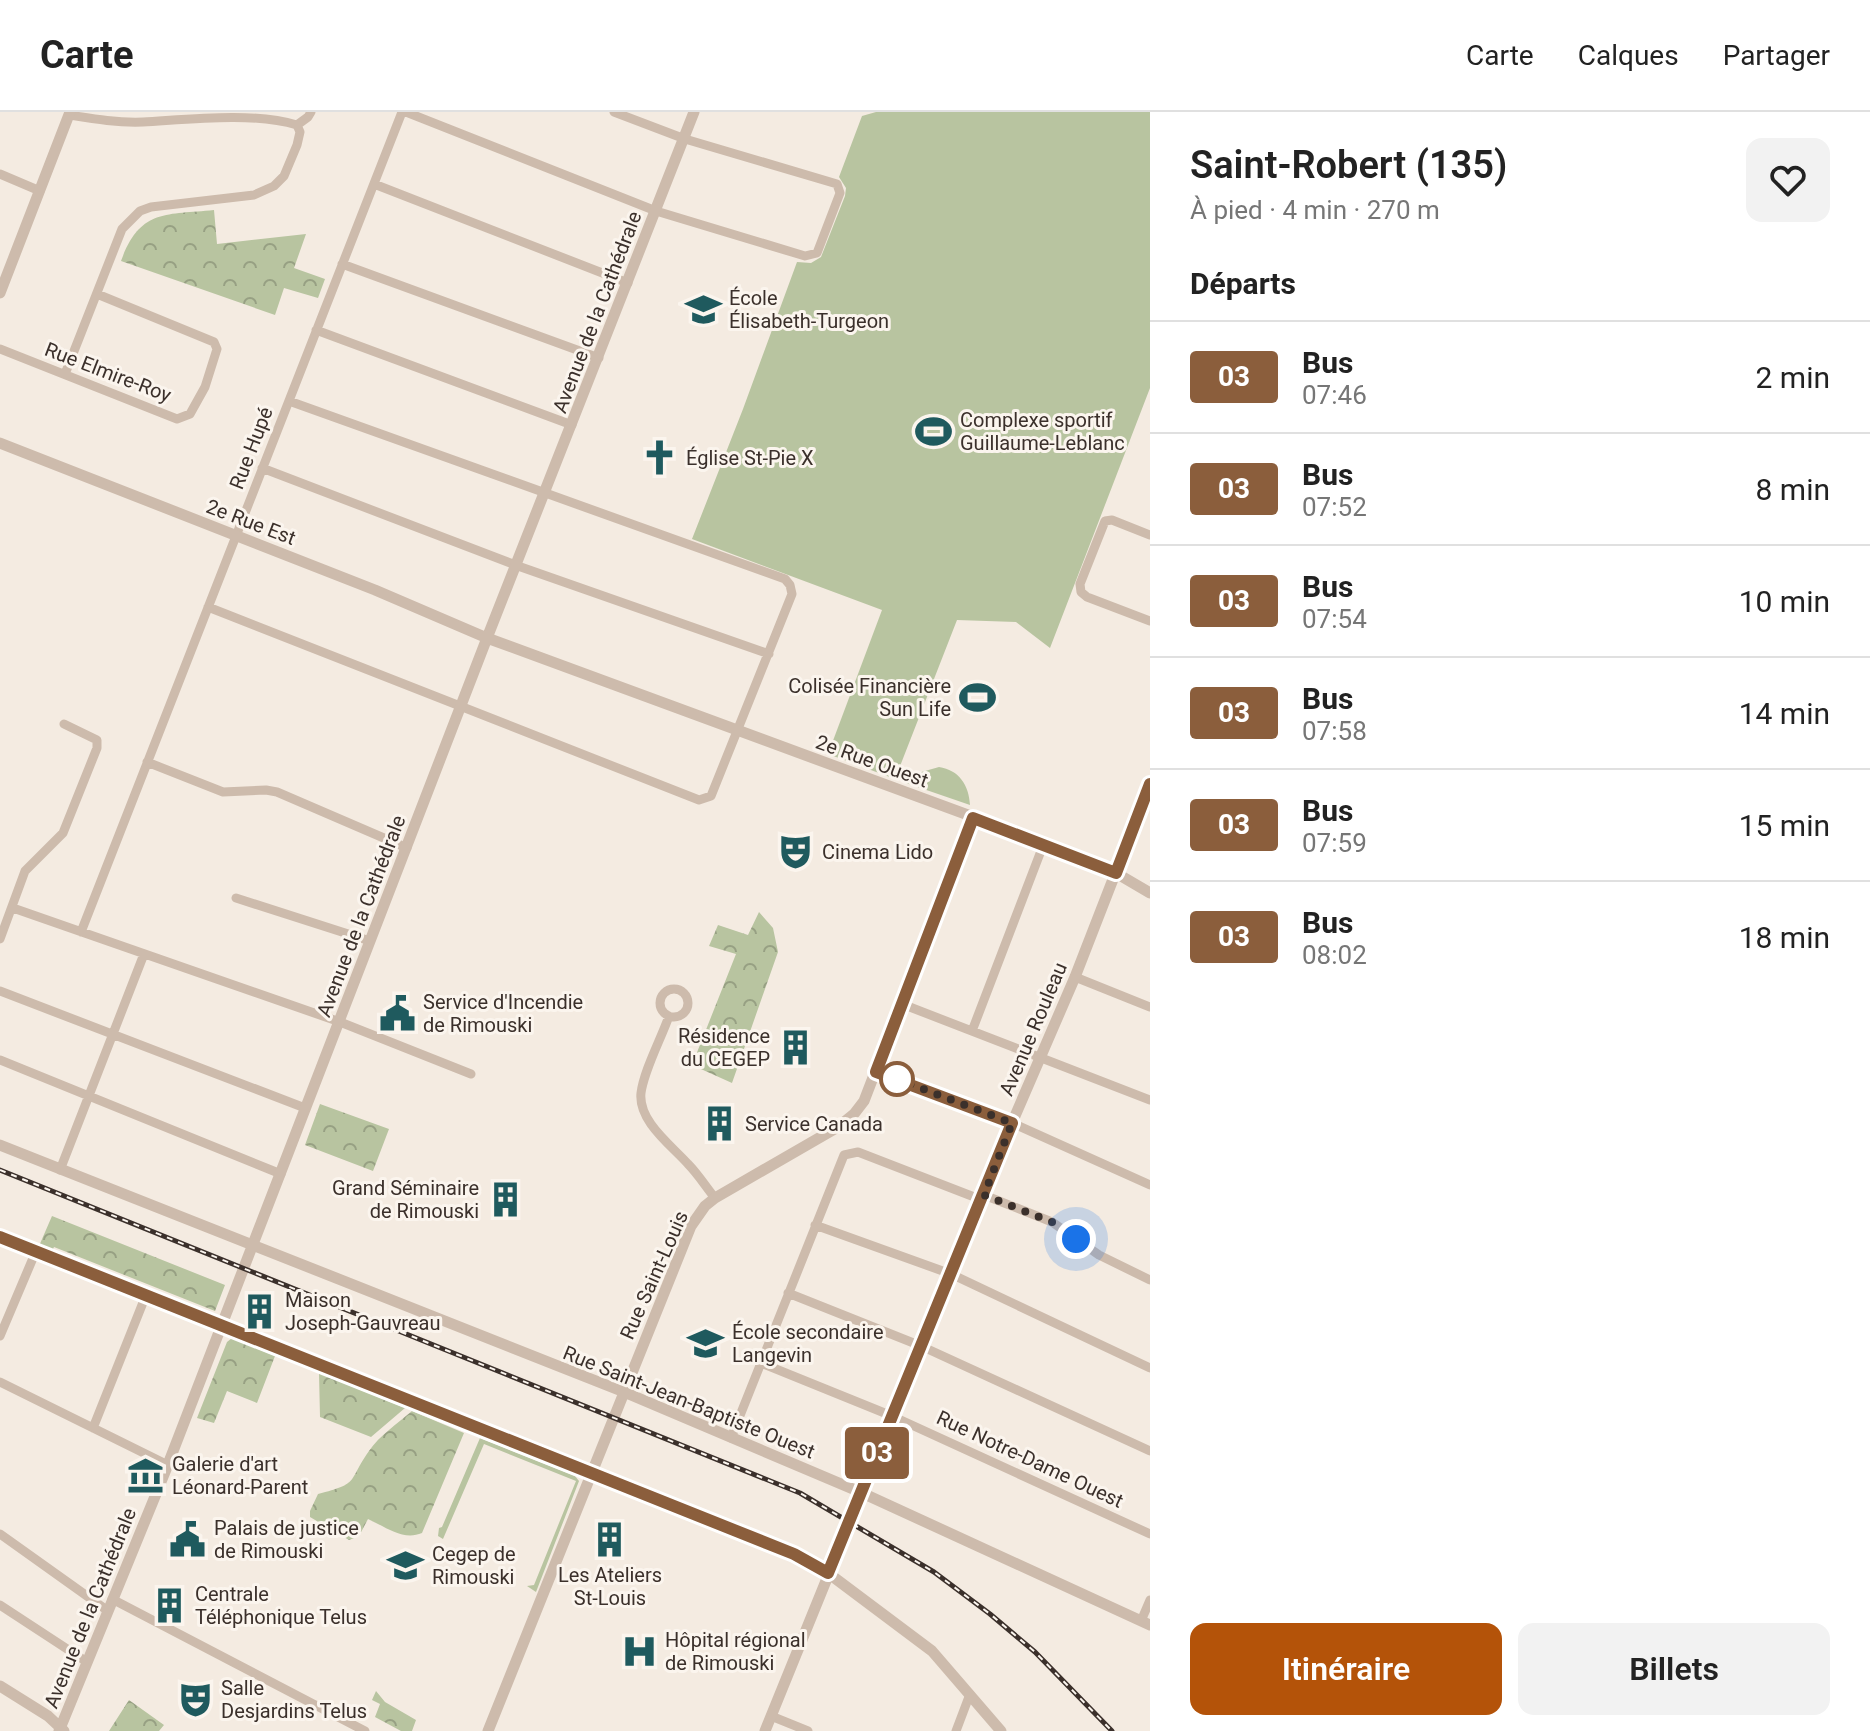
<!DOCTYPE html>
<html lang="fr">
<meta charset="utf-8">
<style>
:root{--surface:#fff;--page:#f2f2f2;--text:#222;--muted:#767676;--line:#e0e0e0;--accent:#b45309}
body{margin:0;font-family:Roboto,sans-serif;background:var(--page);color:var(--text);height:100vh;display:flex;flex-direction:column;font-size:30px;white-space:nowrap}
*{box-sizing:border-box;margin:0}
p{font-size:26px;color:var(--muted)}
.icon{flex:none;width:44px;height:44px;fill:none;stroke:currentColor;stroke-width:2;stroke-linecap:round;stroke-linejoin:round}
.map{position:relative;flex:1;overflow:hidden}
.drawer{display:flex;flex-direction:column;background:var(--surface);width:720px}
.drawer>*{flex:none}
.badge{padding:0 16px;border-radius:6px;font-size:28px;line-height:52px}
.you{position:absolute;width:40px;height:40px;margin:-20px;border:6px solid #fff;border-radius:50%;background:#1a73e8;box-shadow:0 0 0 12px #1a73e833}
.map>.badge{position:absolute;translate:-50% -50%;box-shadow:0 0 0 4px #fff}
h2{padding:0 40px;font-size:30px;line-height:72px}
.round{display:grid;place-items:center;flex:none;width:84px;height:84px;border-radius:16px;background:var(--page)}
.overview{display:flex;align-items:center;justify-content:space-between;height:136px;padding:0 40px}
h1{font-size:38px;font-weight:600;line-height:60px}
.action{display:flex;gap:16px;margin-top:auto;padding:16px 40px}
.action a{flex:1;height:92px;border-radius:16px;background:var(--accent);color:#fff;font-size:32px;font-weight:600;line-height:92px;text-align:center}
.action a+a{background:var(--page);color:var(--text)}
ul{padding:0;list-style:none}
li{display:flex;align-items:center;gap:24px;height:112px;padding:0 40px;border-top:2px solid var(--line)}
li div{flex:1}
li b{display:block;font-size:30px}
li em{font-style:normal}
li .badge{min-width:88px;font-weight:700;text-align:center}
header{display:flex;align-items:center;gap:48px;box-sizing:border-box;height:112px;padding:0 40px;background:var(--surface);border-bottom:2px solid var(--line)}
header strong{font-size:38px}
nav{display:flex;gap:44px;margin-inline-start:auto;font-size:28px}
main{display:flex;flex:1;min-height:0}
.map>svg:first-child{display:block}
.green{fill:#b8c4a0}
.forest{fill:url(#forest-crowns)}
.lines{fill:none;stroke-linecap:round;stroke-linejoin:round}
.minor{stroke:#cdbbac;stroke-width:9}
.tertiary{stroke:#cdbbac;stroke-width:11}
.rail-casing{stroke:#3b302b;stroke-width:5}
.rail{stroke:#fbf5ee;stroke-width:2;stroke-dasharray:6;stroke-linecap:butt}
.line-casing{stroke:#fff;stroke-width:18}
.line{stroke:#8b5e3c;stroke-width:12}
.walk{stroke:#3b302b;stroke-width:8;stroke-dasharray:0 14.4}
.stop-dot{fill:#fff;stroke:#8b5e3c;stroke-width:4}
.labels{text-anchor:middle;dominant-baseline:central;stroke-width:6;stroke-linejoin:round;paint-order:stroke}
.poi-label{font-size:20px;fill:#3b302b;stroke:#fbf5ee;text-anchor:start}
.street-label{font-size:20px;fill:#3b302b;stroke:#fbf5ee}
</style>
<header>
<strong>Carte</strong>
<nav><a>Carte</a><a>Calques</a><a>Partager</a></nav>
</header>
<main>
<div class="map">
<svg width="1150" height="1619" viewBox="0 0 1150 1619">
<defs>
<pattern id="forest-crowns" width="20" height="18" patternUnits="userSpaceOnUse" patternTransform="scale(2)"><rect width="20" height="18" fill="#b8c4a0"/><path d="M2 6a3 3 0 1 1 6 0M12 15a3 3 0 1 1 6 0" fill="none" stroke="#97a083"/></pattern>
</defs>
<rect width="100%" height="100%" fill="#f4ebe1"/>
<path class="green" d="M876,0H1150V276L1050,536L1016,510L957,508L895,667L828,642L882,498L692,427L743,297L797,150L811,151L821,145L845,84L846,76L839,65L862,4Z
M939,655C959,658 969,673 970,693L906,671L918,661Z
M480,1326L575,1364L579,1369L536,1480L527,1474L534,1473L576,1369L484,1332L443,1427L438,1424L439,1416L442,1415Z"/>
<path class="forest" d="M214,98L217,132L306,122L294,156L325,167L318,186L284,176L275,203L121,149C140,97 165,103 214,98Z
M759,800L773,816L778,840L732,971L692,953L736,842L709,834L718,813L748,823Z
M320,992L389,1017L373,1059L305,1033Z
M52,1104L225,1173L215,1199L54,1135L52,1139L39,1134Z
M232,1226L275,1244L257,1291L227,1279L214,1311L197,1306L227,1230Z
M319,1261L405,1296L371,1325L320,1305Z
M412,1299L464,1321L422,1421C403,1429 386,1415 368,1407L359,1424L349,1428L310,1405V1399L318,1382C361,1371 347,1370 369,1339C379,1324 398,1311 412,1299Z
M376,1579L385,1590L416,1608L412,1619H401L375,1605L380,1592L372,1588Z
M129,1588L164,1613L159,1619H109Z"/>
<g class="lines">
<path class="minor" d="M406,0L656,99L805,144L817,141L840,81L837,72L685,27L614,0
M69,3C94,7 118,11 143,10C193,7 252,0 297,13
M297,13L308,5L311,0
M0,62L40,79
M374,72L628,171
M342,152L599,246
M316,218L572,313
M0,237L177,307L190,302L205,275L217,237L214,230L97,182
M65,262L122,117L140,99L151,95L254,83L274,74L284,64L297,33L300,20L297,13
M262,356L518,454L769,542
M1150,423L1112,408L1105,409L1080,472L1081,480L1087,485L1150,509
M208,495L699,688L711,684L792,482L790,473L785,467L289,289
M147,650L223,680L266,678L277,680L407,736
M236,786L370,829
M13,796L340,910L471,962
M81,820L402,0
M0,827L25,759L63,721L97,636V628L64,612
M1075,865L1150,895
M660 891a14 14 0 1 1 28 0a14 14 0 1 1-28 0Z
M0,879L305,996
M902,892L1150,988
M669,904C661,927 644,958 641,981C638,1009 671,1033 688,1052C698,1062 706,1075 715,1086
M972,919L1044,731
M0,948L281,1062
M876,960L1012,1011L1150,1073
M60,1058L144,842
M984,1083L1052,1110L1099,1143L1150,1168
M815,1113L951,1162L1150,1256
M788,1181L921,1234L1150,1339
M0,1224L36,1139
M761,1251L892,1304L1150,1422
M0,1270L168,1353
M93,1316L146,1183
M731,1326L844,1043L858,1040L982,1088
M0,1422L108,1499
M112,1487L365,1619
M0,1493L87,1550
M1141,1509L1150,1488
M771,1604L808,1619
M956,1619L970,1582"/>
<path class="tertiary" d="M0,181L70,0
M0,331L375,478L487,526L1044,731L1116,761L1150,781
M0,1033L624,1280L860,1380L1150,1513
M0,1125L794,1442L828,1461L932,1539L1001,1619
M0,1574L48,1604L64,1619
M59,1619L165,1360L487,526L694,0
M488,1619L691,1114L705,1094L715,1086L838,1015L854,1002L864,989L973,706
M765,1619L1012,1011L1075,865L1150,672"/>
<defs>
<path id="rail" d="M0,1058L800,1381L934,1460L990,1502L1035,1540L1112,1619"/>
</defs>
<use href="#rail" class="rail-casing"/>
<use href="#rail" class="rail"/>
</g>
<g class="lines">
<defs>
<path id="line" d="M0,1125L794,1442L828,1461L1012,1011L876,960L973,706L1116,761L1150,672"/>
</defs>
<use href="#line" class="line-casing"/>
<use href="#line" class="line"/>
<path class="walk" d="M897,967L1012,1011L984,1083L1052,1110L1076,1127"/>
</g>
<defs>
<symbol id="school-bare" viewBox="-9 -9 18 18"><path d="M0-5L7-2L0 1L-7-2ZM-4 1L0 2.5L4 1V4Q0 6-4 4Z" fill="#1f5a5e" stroke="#fbf5ee" stroke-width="2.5" paint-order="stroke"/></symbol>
<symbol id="stadium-bare" viewBox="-9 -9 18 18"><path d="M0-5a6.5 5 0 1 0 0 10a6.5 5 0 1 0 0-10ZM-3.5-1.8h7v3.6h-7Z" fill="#1f5a5e" stroke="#fbf5ee" stroke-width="2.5" paint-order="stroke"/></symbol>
<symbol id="church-bare" viewBox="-9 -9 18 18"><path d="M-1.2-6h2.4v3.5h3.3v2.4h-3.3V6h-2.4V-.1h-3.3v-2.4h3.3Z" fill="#1f5a5e" stroke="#fbf5ee" stroke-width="2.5" paint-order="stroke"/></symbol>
<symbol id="theatre-bare" viewBox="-9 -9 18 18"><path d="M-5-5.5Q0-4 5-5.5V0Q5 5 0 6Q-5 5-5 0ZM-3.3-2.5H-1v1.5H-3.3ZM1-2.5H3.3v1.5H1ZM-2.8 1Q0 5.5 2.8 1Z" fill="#1f5a5e" stroke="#fbf5ee" stroke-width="2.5" paint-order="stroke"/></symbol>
<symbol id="civic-bare" viewBox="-9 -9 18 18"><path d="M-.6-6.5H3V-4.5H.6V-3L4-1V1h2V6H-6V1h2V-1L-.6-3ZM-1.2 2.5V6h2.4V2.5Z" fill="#1f5a5e" stroke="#fbf5ee" stroke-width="2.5" paint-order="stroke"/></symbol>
<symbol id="building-bare" viewBox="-9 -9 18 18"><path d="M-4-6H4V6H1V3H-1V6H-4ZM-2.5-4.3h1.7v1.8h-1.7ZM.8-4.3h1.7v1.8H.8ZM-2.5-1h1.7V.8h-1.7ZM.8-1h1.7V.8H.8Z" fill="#1f5a5e" stroke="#fbf5ee" stroke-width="2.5" paint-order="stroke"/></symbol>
<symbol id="museum-bare" viewBox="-9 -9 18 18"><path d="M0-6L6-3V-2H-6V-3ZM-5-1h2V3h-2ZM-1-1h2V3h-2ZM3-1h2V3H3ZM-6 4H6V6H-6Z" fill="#1f5a5e" stroke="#fbf5ee" stroke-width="2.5" paint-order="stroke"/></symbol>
<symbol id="university-bare" viewBox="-9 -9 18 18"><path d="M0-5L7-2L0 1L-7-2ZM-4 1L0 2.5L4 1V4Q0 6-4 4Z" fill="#1f5a5e" stroke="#fbf5ee" stroke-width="2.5" paint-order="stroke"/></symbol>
<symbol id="hospital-bare" viewBox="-9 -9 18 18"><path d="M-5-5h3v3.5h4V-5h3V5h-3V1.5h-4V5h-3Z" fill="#1f5a5e" stroke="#fbf5ee" stroke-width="2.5" paint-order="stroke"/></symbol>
</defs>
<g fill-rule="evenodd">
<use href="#school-bare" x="678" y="172" width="51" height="51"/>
<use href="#stadium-bare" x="908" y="294" width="51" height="51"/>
<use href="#church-bare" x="634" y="320" width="51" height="51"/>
<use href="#stadium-bare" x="952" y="560" width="51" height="51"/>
<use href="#theatre-bare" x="770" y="714" width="51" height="51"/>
<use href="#civic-bare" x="372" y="876" width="51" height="51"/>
<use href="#building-bare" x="770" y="910" width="51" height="51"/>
<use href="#building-bare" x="694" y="986" width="51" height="51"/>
<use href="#building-bare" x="480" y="1062" width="51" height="51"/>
<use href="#building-bare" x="234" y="1174" width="51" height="51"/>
<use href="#school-bare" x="680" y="1206" width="51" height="51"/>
<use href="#museum-bare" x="120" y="1338" width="51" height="51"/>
<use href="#civic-bare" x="162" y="1402" width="51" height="51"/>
<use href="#building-bare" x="584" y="1402" width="51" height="51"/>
<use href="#university-bare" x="380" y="1428" width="51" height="51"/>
<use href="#building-bare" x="144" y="1468" width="51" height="51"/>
<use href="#hospital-bare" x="614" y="1514" width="51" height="51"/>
<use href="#theatre-bare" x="170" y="1562" width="51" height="51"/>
</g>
<circle class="stop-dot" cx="897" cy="967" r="16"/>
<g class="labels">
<g class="poi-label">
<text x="729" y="186">École<tspan x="729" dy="23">Élisabeth-Turgeon</tspan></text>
<text x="960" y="308">Complexe sportif<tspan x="960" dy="23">Guillaume-Leblanc</tspan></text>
<text x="686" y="346">Église St-Pie X</text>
<text x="951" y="574" text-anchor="end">Colisée Financière<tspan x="951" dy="23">Sun Life</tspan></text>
<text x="822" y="740">Cinema Lido</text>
<text x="423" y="890">Service d'Incendie<tspan x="423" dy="23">de Rimouski</tspan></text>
<text x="770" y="924" text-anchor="end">Résidence<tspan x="770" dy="23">du CEGEP</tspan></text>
<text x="745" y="1012">Service Canada</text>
<text x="479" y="1076" text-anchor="end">Grand Séminaire<tspan x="479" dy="23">de Rimouski</tspan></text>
<text x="285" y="1188">Maison<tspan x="285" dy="23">Joseph-Gauvreau</tspan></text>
<text x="732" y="1220">École secondaire<tspan x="732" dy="23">Langevin</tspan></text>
<text x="172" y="1352">Galerie d'art<tspan x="172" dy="23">Léonard-Parent</tspan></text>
<text x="214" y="1416">Palais de justice<tspan x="214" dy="23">de Rimouski</tspan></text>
<text x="432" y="1442">Cegep de<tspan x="432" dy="23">Rimouski</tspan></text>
<text x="610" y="1463" text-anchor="middle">Les Ateliers<tspan x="610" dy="23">St-Louis</tspan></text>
<text x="195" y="1482">Centrale<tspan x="195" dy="23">Téléphonique Telus</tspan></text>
<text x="665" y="1528">Hôpital régional<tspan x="665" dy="23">de Rimouski</tspan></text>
<text x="221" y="1576">Salle<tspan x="221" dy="23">Desjardins Telus</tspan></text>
</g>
<g class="street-label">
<text transform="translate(597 200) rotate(-69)">Avenue de la Cathédrale</text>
<text transform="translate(108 260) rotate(21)">Rue Elmire-Roy</text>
<text transform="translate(251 336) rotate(-69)">Rue Hupé</text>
<text transform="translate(251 410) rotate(21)">2e Rue Est</text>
<text transform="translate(872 649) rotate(20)">2e Rue Ouest</text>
<text transform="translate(361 804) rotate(-69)">Avenue de la Cathédrale</text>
<text transform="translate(1033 917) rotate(-67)">Avenue Rouleau</text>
<text transform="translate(654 1163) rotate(-66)">Rue Saint-Louis</text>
<text transform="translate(689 1290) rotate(22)">Rue Saint-Jean-Baptiste Ouest</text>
<text transform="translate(1030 1347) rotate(25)">Rue Notre-Dame Ouest</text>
<text transform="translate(90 1496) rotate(-68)">Avenue de la Cathédrale</text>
</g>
</g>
</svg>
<div class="you" style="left:1076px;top:1127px"></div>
<b class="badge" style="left:877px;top:1341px;background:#8b5e3c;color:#fff">03</b>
</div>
<section class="drawer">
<div class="overview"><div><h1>Saint-Robert (135)</h1><p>À pied · 4 min · 270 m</p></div><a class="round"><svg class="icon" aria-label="heart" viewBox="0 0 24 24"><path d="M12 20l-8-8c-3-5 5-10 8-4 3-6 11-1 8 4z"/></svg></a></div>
<h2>Départs</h2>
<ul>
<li><span class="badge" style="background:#8b5e3c;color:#fff">03</span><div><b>Bus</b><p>07:46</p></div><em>2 min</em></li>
<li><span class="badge" style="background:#8b5e3c;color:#fff">03</span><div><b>Bus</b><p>07:52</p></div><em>8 min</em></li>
<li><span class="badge" style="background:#8b5e3c;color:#fff">03</span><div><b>Bus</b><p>07:54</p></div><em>10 min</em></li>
<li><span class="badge" style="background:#8b5e3c;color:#fff">03</span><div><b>Bus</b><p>07:58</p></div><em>14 min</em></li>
<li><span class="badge" style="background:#8b5e3c;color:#fff">03</span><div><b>Bus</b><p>07:59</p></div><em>15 min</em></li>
<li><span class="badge" style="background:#8b5e3c;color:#fff">03</span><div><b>Bus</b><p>08:02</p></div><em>18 min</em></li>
</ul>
<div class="action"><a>Itinéraire</a><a>Billets</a></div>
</section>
</main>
